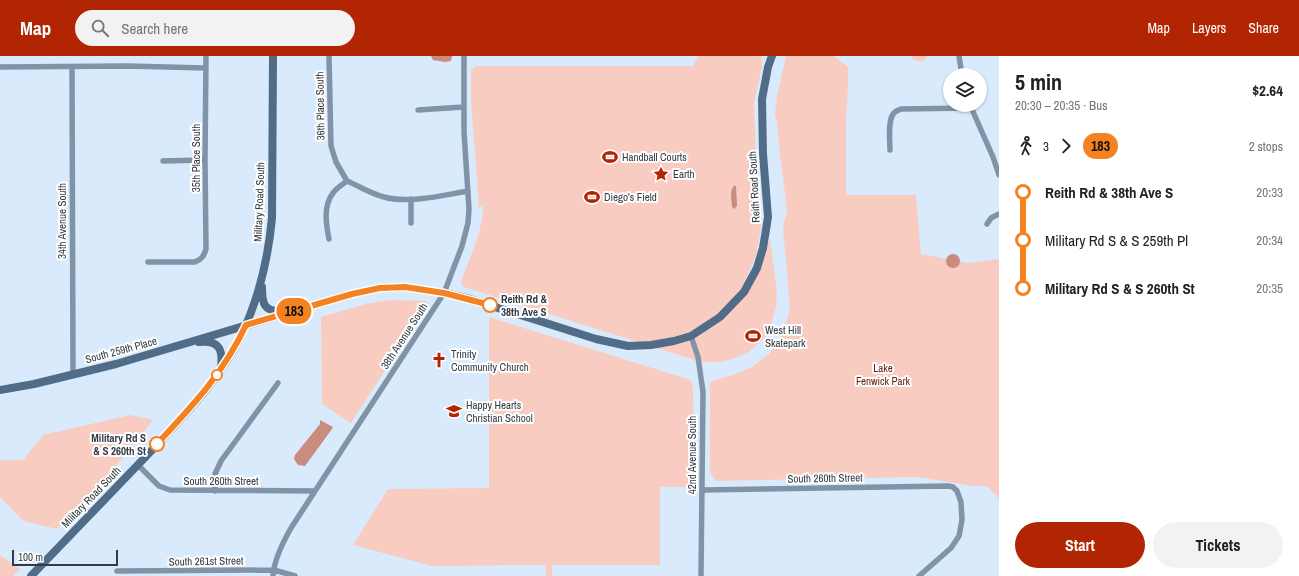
<!DOCTYPE html>
<meta charset="utf-8">
<style>
:root{--surface:#fff;--page:#f2f2f2;--text:#202124;--muted:#757577;--accent:#b12503}
body{margin:0;font-family:"Archivo Narrow",sans-serif;background:var(--page);color:var(--text);height:100vh;display:flex;flex-direction:column;font-size:15px;white-space:nowrap}
*{box-sizing:border-box;margin:0}
p{font-size:13px;color:var(--muted)}
.icon{flex:none;width:22px;height:22px;fill:none;stroke:currentColor;stroke-width:2;stroke-linecap:round;stroke-linejoin:round}
.map{position:relative;flex:1;overflow:hidden}
.drawer{display:flex;flex-direction:column;background:var(--surface);width:300px}
.drawer>*{flex:none}
.badge{padding:0 8px;border-radius:13px;font-size:14px;line-height:26px}
.buttons{position:absolute;left:943px;top:12px;display:grid;gap:8px}
.buttons a{display:grid;place-items:center;width:44px;height:44px;border-radius:50%;background:var(--surface);box-shadow:0 1px 3px #0004;font-size:20px}
.scale{position:absolute;left:12px;bottom:10px;width:106px;box-sizing:border-box;padding-left:4px;border:2px solid #333b44;border-top:0;font-size:11px;line-height:14px;white-space:nowrap;color:#333b44;-webkit-text-stroke:3px #fff;paint-order:stroke}
.map>.badge{position:absolute;translate:-50% -50%;box-shadow:0 0 0 2px #fff}
.legs{display:flex;align-items:center;gap:6px;height:44px;padding:0 16px;font-size:13px}
.legs p{margin-inline-start:auto}
.headline{display:flex;align-items:center;justify-content:space-between;height:68px;padding:0 16px}
h1{font-size:22px;font-weight:800;line-height:30px}
.action{display:flex;gap:8px;margin-top:auto;padding:8px 16px}
.action a{flex:1;height:46px;border-radius:24px;background:var(--accent);color:#fff;font-size:16px;font-weight:800;line-height:46px;text-align:center}
.action a+a{background:var(--page);color:var(--text)}
ul{padding:0 16px;list-style:none}
li{display:flex;align-items:center;gap:14px;height:48px;font-size:15px}
li i{display:grid;place-items:center;width:6px;height:100%;margin:0 5px;background:currentColor}
li i::after{content:'';width:10px;height:10px;margin:-5px;border:3px solid;border-radius:50%;background:var(--surface)}
li p{margin-inline-start:auto}
li:first-child i{background:linear-gradient(#0000 50%,currentColor 0)}
li:last-child i{background:linear-gradient(currentColor 50%,#0000 0)}
header{display:flex;align-items:center;gap:24px;box-sizing:border-box;height:56px;padding:0 20px;background:var(--accent);color:#fff}
header strong{font-size:19px}
nav{display:flex;gap:22px;margin-inline-start:auto;font-size:14px}
.search{width:280px;height:36px;background:var(--page);display:flex;align-items:center;gap:10px;box-sizing:border-box;padding:0 14px;border-radius:22px;color:var(--muted);font-size:15px}
main{display:flex;flex:1;min-height:0}
.map>svg:first-child{display:block}
.green{fill:#f9ccc1}
.water{fill:#c98c7e}
.lines{fill:none;stroke-linecap:round;stroke-linejoin:round}
.minor{stroke:#8194a7;stroke-width:5.5}
.secondary{stroke:#506c87;stroke-width:8}
.line-1-casing{stroke:#fff;stroke-width:9}
.line-1{stroke:#f58220;stroke-width:6}
.stop-1-dot{fill:#fff;stroke:#f58220;stroke-width:2}
.labels{text-anchor:middle;dominant-baseline:central;stroke-width:4;stroke-linejoin:round;paint-order:stroke}
.street-label{font-size:11px;fill:#333b44;stroke:#fff}
.poi-label{font-size:11px;fill:#333b44;stroke:#fff;text-anchor:start}
.stop-label{font-size:11px;font-weight:bold;fill:#333b44;stroke:#fff;text-anchor:start}
.park-label{font-size:11px;fill:#681e0f;stroke:#fff}
</style>
<header>
<strong>Map</strong>
<div class="search"><svg class="icon" aria-label="search" viewBox="0 0 24 24"><circle cx="10" cy="10" r="6"/><path d="M15 15l6 6"/></svg>Search here</div>
<nav><a>Map</a><a>Layers</a><a>Share</a></nav>
</header>
<main>
<div class="map">
<svg width="999" height="520" viewBox="0 0 999 520">
<rect width="100%" height="100%" fill="#d9eafc"/>
<path class="green" d="M698,0H761L762,10L754,48L756,100L761,158V173L756,200L747,220H757L770,183L777,235L776,251L772,266L765,281L746,299L745,297C729,306 715,308 698,305L464,231L461,227L462,223C471,198 483,175 483,148L479,152L471,43V14L475,10H693Z
M786,0H834L848,11V29L846,65V139H916L921,198L968,207L999,203V443L987,430H973L917,421L717,425L713,421L710,416V327L714,324L733,319L752,311L770,297L784,276L790,252L783,172L787,154L779,90L777,67L775,58L777,41Z
M911,0H927L926,2L923,6L913,4Z
M390,244L426,245L428,248L351,367L322,348L321,261L366,248Z
M489,261L691,324L693,333L694,431H660V509H552V520H546L545,509L432,510L353,489L388,433L489,432Z
M130,359L153,364L123,402L57,473L23,465L0,441V404H23L43,379Z
M0,499L20,513L13,520H0Z"/>
<path class="water" d="M431,0H452L451,5L445,6L433,4Z
M734,130H736L737,150L734,153L732,151C732,144 729,135 734,130Z
M946 205a7 7 0 1 1 14 0a7 7 0 1 1-14 0Z
M320,364L333,371L332,373L305,410L298,409L294,403L295,399L320,368Z"/>
<g class="lines">
<path class="minor" d="M329,0L331,90L336,106L347,125
M959,0L962,19
M0,11L127,10L206,12
M72,11L73,319
M970,49L993,101L999,119
M418,54L463,51
M890,94C890,85 887,62 895,56C897,54 899,54 901,53L971,52
M163,105L205,104
M347,125C359,130 371,138 384,141C408,148 444,139 468,135
M411,167V143
M987,168L991,162L999,158
M329,183C326,168 323,150 333,137C336,132 343,128 347,125
M148,206H195C202,203 204,200 206,193L205,104L206,0
M691,280L698,301L703,336L701,520
M138,409L159,430L170,434L315,435
M702,434L948,430L953,431L957,435L961,446L962,464L959,480L951,492L919,520
M215,435V418L221,405L278,327
M117,515L274,514L295,520
M273,520C274,503 283,486 291,472L444,237L462,190L468,167L469,153L464,76V0"/>
<path class="secondary" d="M262,231C262,248 264,256 282,255
M199,286C220,284 223,294 221,312
M0,334L34,328L116,308L352,238L380,232L405,231L444,237L470,243L596,283L628,290L651,289L674,285L691,280L720,261L744,236L757,212L763,192L768,161L763,98L762,43L768,11L772,0
M31,520C72,477 114,434 155,391C186,357 218,325 239,284C258,246 268,204 272,162L273,0"/>
</g>
<g class="lines">
<defs>
<path id="line-1" d="M157,388C193,349 223,318 246,269L352,238L380,232L405,231L444,237L490,249"/>
</defs>
<use href="#line-1" class="line-1-casing"/>
<use href="#line-1" class="line-1"/>
</g>
<defs>
<symbol id="stadium-bare" viewBox="-9 -9 18 18"><path d="M0-5a6.5 5 0 1 0 0 10a6.5 5 0 1 0 0-10ZM-3.5-1.8h7v3.6h-7Z" fill="#b12503" stroke="#fff" stroke-width="2.5" paint-order="stroke"/></symbol>
<symbol id="sight-bare" viewBox="-9 -9 18 18"><path d="M0-6L1.8-2.2L6-1.7L2.9 1.2L3.7 5.4L0 3.3L-3.7 5.4L-2.9 1.2L-6-1.7L-1.8-2.2Z" fill="#b12503" stroke="#fff" stroke-width="2.5" paint-order="stroke"/></symbol>
<symbol id="church-bare" viewBox="-9 -9 18 18"><path d="M-1.2-6h2.4v3.5h3.3v2.4h-3.3V6h-2.4V-.1h-3.3v-2.4h3.3Z" fill="#b12503" stroke="#fff" stroke-width="2.5" paint-order="stroke"/></symbol>
<symbol id="school-bare" viewBox="-9 -9 18 18"><path d="M0-5L7-2L0 1L-7-2ZM-4 1L0 2.5L4 1V4Q0 6-4 4Z" fill="#b12503" stroke="#fff" stroke-width="2.5" paint-order="stroke"/></symbol>
</defs>
<g fill-rule="evenodd">
<use href="#stadium-bare" x="599" y="90" width="22" height="22"/>
<use href="#sight-bare" x="650" y="107" width="22" height="22"/>
<use href="#stadium-bare" x="581" y="130" width="22" height="22"/>
<use href="#stadium-bare" x="742" y="269" width="22" height="22"/>
<use href="#church-bare" x="428" y="293" width="22" height="22"/>
<use href="#school-bare" x="443" y="344" width="22" height="22"/>
</g>
<g class="stop-1-dot">
<circle cx="490" cy="249" r="7"/>
<circle cx="217" cy="319" r="5"/>
<circle cx="157" cy="388" r="7"/>
</g>
<g class="labels">
<g class="street-label">
<text transform="translate(320 50) rotate(-91)">36th Place South</text>
<text transform="translate(196 102) rotate(-90)">35th Place South</text>
<text transform="translate(754 131) rotate(-93)">Reith Road South</text>
<text transform="translate(259 146) rotate(-88)">Military Road South</text>
<text transform="translate(62 165) rotate(-90)">34th Avenue South</text>
<text transform="translate(404 280) rotate(-57)">38th Avenue South</text>
<text transform="translate(121 294) rotate(-15)">South 259th Place</text>
<text transform="translate(692 399) rotate(-90)">42nd Avenue South</text>
<text transform="translate(825 422) rotate(-1)">South 260th Street</text>
<text x="221" y="425">South 260th Street</text>
<text transform="translate(91 441) rotate(-46)">Military Road South</text>
<text transform="translate(206 505) rotate(-1)">South 261st Street</text>
</g>
<g class="poi-label">
<text x="622" y="101">Handball Courts</text>
<text x="673" y="118">Earth</text>
<text x="604" y="141">Diego's Field</text>
<text x="765" y="274">West Hill<tspan x="765" dy="13">Skatepark</tspan></text>
<text x="451" y="298">Trinity<tspan x="451" dy="13">Community Church</tspan></text>
<text x="466" y="349">Happy Hearts<tspan x="466" dy="13">Christian School</tspan></text>
</g>
<g class="stop-label">
<text x="501" y="243">Reith Rd &amp;<tspan x="501" dy="13">38th Ave S</tspan></text>
<text x="146" y="382" text-anchor="end">Military Rd S<tspan x="146" dy="13">&amp; S 260th St</tspan></text>
</g>
<g class="park-label">
<text x="883" y="312">Lake<tspan x="883" dy="13">Fenwick Park</tspan></text>
</g>
</g>
</svg>
<div class="buttons">
<a><svg class="icon" aria-label="layers" viewBox="0 0 24 24"><path d="M12 4l9 5-9 5-9-5zM3 14l9 5 9-5"/></svg></a>
</div>
<div class="scale">100 m</div>
<b class="badge" style="left:294px;top:255px;background:#f58220;color:#111">183</b>
</div>
<section class="drawer">
<div class="headline"><div><h1>5 min</h1><p>20:30 – 20:35 · Bus</p></div><b>$2.64</b></div>
<div class="legs"><svg class="icon" aria-label="walk" viewBox="0 0 24 24"><circle cx="13" cy="4" r="2"/><path d="M13 8l-2 6 4 7M11 14l-3 7M7 12l3-4h3l4 4"/></svg>3<svg class="icon" aria-label="forward" viewBox="0 0 24 24"><path d="M9 5l7 7-7 7"/></svg><b class="badge" style="background:#f58220;color:#111">183</b><p>2 stops</p></div>
<ul>
<li><i style="color:#f58220"></i><b>Reith Rd &amp; 38th Ave S</b><p>20:33</p></li>
<li><i style="color:#f58220"></i><span>Military Rd S &amp; S 259th Pl</span><p>20:34</p></li>
<li><i style="color:#f58220"></i><b>Military Rd S &amp; S 260th St</b><p>20:35</p></li>
</ul>
<div class="action"><a>Start</a><a>Tickets</a></div>
</section>
</main>
